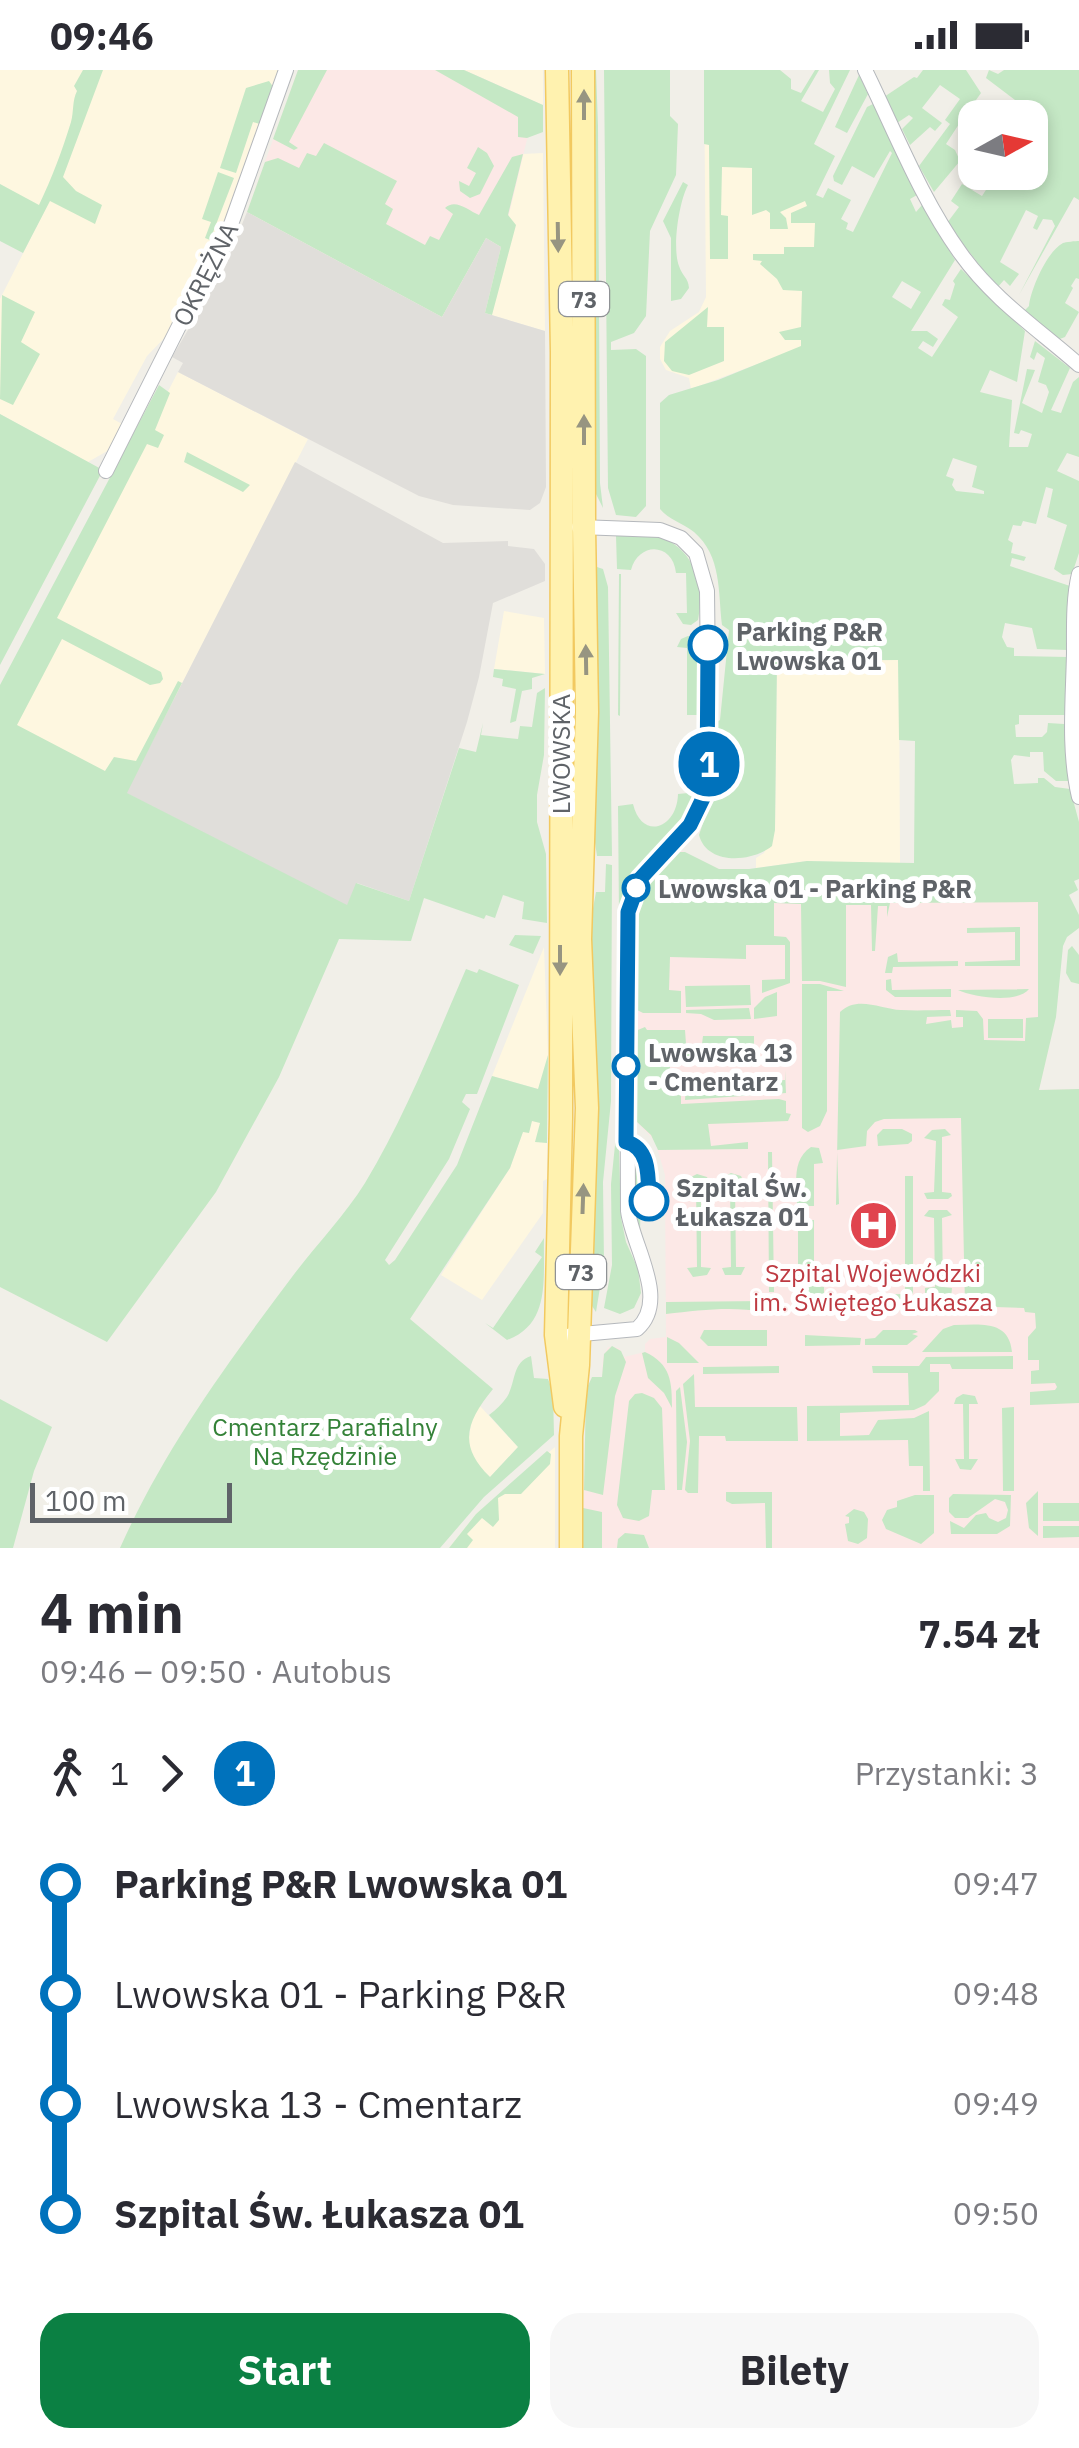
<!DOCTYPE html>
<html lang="pl">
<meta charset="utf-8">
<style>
:root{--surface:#fff;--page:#f7f7f7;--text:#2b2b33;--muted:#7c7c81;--accent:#0b8043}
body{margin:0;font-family:"IBM Plex Sans",sans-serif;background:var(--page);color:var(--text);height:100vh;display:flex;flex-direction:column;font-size:38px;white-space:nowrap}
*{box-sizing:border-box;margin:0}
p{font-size:32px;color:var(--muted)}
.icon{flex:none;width:55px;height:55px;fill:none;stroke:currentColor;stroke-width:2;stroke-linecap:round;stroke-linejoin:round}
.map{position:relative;height:1478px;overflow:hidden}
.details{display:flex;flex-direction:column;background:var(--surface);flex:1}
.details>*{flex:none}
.badge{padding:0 20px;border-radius:32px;font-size:35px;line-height:65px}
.needle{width:65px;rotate:82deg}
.buttons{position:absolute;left:958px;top:30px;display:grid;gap:20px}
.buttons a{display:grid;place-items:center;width:90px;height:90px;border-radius:20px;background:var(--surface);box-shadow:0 5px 15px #0003;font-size:50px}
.scale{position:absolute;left:30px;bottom:25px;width:202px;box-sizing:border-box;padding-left:10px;border:5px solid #5f6368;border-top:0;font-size:28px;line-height:35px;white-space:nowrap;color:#5f6368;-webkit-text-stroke:8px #fff;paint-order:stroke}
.map>.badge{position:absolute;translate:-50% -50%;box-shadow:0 0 0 5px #fff}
.legs{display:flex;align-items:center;gap:15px;height:110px;padding:0 40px;font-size:32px}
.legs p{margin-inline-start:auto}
.head{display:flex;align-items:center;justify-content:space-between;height:170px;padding:0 40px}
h1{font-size:55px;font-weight:700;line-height:75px}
.button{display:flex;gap:20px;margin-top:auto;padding:20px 40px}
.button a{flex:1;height:115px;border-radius:30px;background:var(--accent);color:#fff;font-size:40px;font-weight:700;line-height:115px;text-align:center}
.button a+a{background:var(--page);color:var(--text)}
ul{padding:0 40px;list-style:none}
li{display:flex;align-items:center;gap:35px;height:110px;font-size:38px}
li i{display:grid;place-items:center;width:15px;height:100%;margin:0 12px;background:currentColor}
li i::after{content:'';width:25px;height:25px;margin:-12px;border:8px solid;border-radius:50%;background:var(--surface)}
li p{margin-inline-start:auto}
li:first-child i{background:linear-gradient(#0000 50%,currentColor 0)}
li:last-child i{background:linear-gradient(currentColor 50%,#0000 0)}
.status{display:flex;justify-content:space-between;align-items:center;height:70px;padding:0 50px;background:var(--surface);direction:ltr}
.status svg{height:28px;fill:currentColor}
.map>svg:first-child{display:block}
.commercial{fill:#fef7e0}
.industrial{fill:#e0deda}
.medical{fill:#fce8e6}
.green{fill:#c5e8c5;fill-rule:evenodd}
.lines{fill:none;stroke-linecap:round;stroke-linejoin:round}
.minor-casing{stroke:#b5b8bc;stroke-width:16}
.primary-casing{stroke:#f2c960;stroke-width:25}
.minor{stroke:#fff;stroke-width:14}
.primary{stroke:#fff2af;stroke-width:22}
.oneway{fill:#979581}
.line-1-casing{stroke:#fff;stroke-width:22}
.line-1{stroke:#0072bc;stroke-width:15}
.stop-1-dot{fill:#fff;stroke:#0072bc;stroke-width:5}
.labels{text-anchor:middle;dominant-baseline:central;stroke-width:10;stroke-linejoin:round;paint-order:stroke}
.shield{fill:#fff;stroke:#8f9295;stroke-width:2.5}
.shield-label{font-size:22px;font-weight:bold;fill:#5f6368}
.street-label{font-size:25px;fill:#5f6368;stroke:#fff}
.stop-label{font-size:25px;font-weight:bold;fill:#5f6368;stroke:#fff;text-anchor:start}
.health-label{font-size:25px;fill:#be3a42;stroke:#fff}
.park-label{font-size:25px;fill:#348238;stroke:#fff}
</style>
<div class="status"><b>09:46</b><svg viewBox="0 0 49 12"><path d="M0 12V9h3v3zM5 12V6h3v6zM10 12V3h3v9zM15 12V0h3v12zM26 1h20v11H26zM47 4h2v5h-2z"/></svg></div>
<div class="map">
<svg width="1079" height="1478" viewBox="0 0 1079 1478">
<rect width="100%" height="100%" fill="#f1efe8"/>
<path class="commercial" d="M0,0H279L222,169L173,259L147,286L113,349L122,354L109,380L88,392L0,344V229L45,140L0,114Z
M464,0H543V35L536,32Z
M704,0H745L872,251L691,319L689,308L666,300L660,289V277L670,261L699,242L706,227Z
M543,83L545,261L485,243L523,84Z
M178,302L308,369L126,723L0,649Z
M504,541L544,548L545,604L494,599Z
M780,589L899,590L900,794L807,791L756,798V788L764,783L775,760L777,591Z
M544,877L548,985L547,1109L543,1111V1143L482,1230L441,1205L510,1098L538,1019L492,1006Z
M479,1335L518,1377L490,1407L474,1392L468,1372L473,1343Z
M555,1377V1478H449L476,1444Z"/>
<path class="industrial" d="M247,142L442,247L486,168L501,177L485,243L545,261L546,417L540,433L530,440L453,435L419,426L178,302L183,293L172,287L224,199Z
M295,392L443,473L508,471V476L534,479L545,494V511L493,533L479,607L467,652L409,831L357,813L347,836L126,723Z"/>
<path class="medical" d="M298,0H464L536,32L501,177L486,168L442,247L247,142Z
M682,781L719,799L1055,800L1056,945L1039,1020L1079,1019V1478H583L587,1317L592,1307H602L603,1287L608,1277L619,1278L624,1287L645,1282V1274L650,1269L666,1267L665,1105L655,1071L637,1052V1040L632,1036L635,844L645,817L672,785Z"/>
<path class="green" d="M83,0H103L63,107L76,121L102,135L95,154L50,131L23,183L0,171V114L39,135C52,108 62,81 71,52C74,41 72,31 77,21L74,16Z
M298,0H327L289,72L298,78L294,80L273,69Z
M435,0H464L543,35V62L527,68L518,67V47Z
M591,0H596L598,56L600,413L603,438L594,420Z
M604,0H670V46L678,54L676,105L650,161L646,246L634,263L611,272V280L636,279L646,286V436L636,447L616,445L608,418Z
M704,0H780L791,9V19L801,23L815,0H819L801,31L823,42L835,19L830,13L829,0H850L814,74L835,86L816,125L823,128L828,118L851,130L841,149L848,153L846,159L853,162L892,83L890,81L874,108L852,96L842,115L834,111L833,106L867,37L873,34L917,125L910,129L916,142L922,135L955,190L911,261H927L938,269L933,277L923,271L918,278L932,287L958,247L942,235L945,229L950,230L955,214L953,211L961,199L1025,261L1017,312L990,300L980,322L1012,330L1009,377H1028L1032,364L1021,360L1019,364L1014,363L1027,299L1035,300L1022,333L1042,343L1049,322L1046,315L1038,312L1045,288L1037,282L1034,290L1030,287L1035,271L1070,298L1051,340L1061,343L1073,312L1079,307V387L1067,383L1057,401L1079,411V483L1072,504L1063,505L1054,499L1067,455L1047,447L1053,419L1046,417L1036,454L1023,451L1021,456L1013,455L1008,470L1013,473L1011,483L1026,487L1024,491L1012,488L1010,496L1070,516L1068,580L1037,579L1032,558L1005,553L1002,567L1007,577L1014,578V586L1068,587L1067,645H1019V654L1015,655L1016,667H1042L1047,662L1048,653L1064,654L1067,657L1069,711H1056L1044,701L1043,682H1030V687L1014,685L1011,690L1014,714L1038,713V708H1044L1055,717L1070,719L1079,752V809L1074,811L1078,820L1069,825L1079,845V858L1067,867L1063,876L1056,947L1039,1020L1079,1019V1333L1030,1335V1322L1055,1320L1057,1317L1055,1313L1031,1314V1301L1039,1300V1290H1028V1267L1036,1258L1035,1243L1025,1242L1024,1238L965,1236L961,1048L884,1049L875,1052L867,1061L866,1076L837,1080L839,1134L836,1135L840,942C857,925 881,939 901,940C917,941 934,940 950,940L951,946L927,947L926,954L951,950L952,958L963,957V947H956V940L977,941L983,949L984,970L1025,971L1026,948L1038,947V832L890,833L887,847V836H878L875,881H872L871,835H846V917L820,911H802L801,834L774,833V866L786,867L790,872V913L762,923V910L785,909V875H746V889L670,887L669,920L681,921V943H643L633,938C634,882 624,818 677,782H685L719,799H749L807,791L914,793L915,671L899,670L898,590L777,591L775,760L772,776C753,792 707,796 699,765L716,714L715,653L720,650L729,560L722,555C718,522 722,486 694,462C683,453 669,450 660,439V333L669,325L718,310L801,276V270H785L779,262L801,257L802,221L783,220L777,209L760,194L762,191L753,190V184H784V177H814L815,153H791V143L807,136L805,131L780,142L786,148L788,159H770V143L766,140L752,145V98L722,97L721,145L728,146V189H710L709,75L704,74ZM902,211L921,222L911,239L892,227ZM953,388L977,396L972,417L984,421V424L956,421L952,415L954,409L946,406Z
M923,0H966L981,23L971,37L975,40L972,45L975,48V63L959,54L946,74L955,80L960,91L934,122L919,96L950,54L945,50L960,29L940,15L922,38L942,53L935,61L930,57L910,75L902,59L913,48L909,45L897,53L884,27L914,7L917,8Z
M989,0L998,4L1004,0H1079V130L1074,127L1019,225L1055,156L1052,150L1043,149L1037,160L1033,158L1038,146L1026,140L1000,192L1019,204L1010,216L1004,210L997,218L947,153L959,137L951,131L962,114L982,126L997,103L1030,102V48L1008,47L1019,33L986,8Z
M859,5L868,24L847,63L835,57Z
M269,11L274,18L263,55L253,52L236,103L220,98L246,18Z
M324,73L397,111L385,134L393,139L386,154L425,175L430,166L439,170L453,144L445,138C455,128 468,140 479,145L512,87L523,84L508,145L516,155L492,245L485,243L501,177L486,168L442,247L247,142L265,92L278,88L299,98L307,83L316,86Z
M478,77L487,83L494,96L480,124L470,128L460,121L459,111L469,116L476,103L467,98Z
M218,102L234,108L210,170L205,168L211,152L202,149Z
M683,112L688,115C679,132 672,178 679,196C682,206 688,207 689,218L681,229L671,231V168L663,151Z
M1079,171V209L1076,208L1071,216L1073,218L1065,233L1079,242L1065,267L1057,270L1023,242L1029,236C1030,222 1046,182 1063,173C1065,172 1076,171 1079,171Z
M2,225L35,242L21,272L40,284L13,335L0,329Z
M708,237L707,257H724V291L689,305L672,301L664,291L665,272Z
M159,315L170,323L155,360L164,365L158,378L147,374L57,548L161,602L163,609L160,613L150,615L62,569L17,655L105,701L114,687L136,691L178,611L182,613L127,723L347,835L356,813L409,831L459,678L476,682L483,653L481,665L518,669L520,656L532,657L537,623L545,618L544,685L537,725V752L546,784L547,853L522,849L524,832L503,825L495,848L486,845L484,849L424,828L411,871L339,869L279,1007L216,1122L107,1272L0,1217V615Z
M0,344L103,400L0,595Z
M187,382L250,415L243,422L184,392Z
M654,465C694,476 705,513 698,550L691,555L683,554L676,543H687L686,503H676C673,473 639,471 631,500L617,499L616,466Z
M594,496L603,499L608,517L612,786H597L593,759Z
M619,504H621L620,646L618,645Z
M688,566L697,569L701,578L702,645H687V578L677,577L681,569Z
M494,599L545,604L532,608V619L522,621L516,651L510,653L516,619L502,616L503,609L493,607Z
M687,676L695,677C703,686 703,694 702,706C696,752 659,768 636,802C627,816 624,832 619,846L618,736L633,734C642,771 677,759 678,724L688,723L687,688H677Z
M606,794L612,795L611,1031L603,1112L604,1193L596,1242L590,1233L588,866L596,822H605Z
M1020,857V896H965V892L1015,890V862L967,863V858Z
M515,865L541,866L533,884L509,875Z
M1072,876L1079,885V914L1071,912L1066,903L1068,880Z
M897,883L898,892L958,891V896L893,897L892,903H885L888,887Z
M466,899L477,903L479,899L519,915L477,1024H466L462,1032L470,1039L449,1089L385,1190L389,1195L395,1190L457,1095L492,1006L538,1019L548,985L547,1073L535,1072L540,1053L532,1051L529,1063L523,1062L510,1098L410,1249L493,1319C467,1351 457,1375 490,1407L518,1377L489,1345C496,1340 502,1334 507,1327C516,1312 512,1292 531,1286L534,1308L548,1309L553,1322L554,1365L484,1427L440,1478H120C165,1377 229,1291 295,1203C318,1173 345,1145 365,1113C404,1049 436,968 466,899Z
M891,909L892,920L951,919V927H895L886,920V910Z
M802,914H820L844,921H827V1041L820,1056L808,1062L802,1058Z
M750,915L751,935L686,937L685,916Z
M1029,919C1017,934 973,927 958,920Z
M777,922V946L754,949V938L765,927Z
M749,938L751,949L714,950L701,944L686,943V940Z
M988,949H1023V968H988Z
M645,957L647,960H685L686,974H702L703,966H754V974L746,975V990L670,988V1020L681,1021V1034L779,1029L786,1031V1043L791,1044L788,1051L708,1054L711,1076L748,1072V1079L658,1080L651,1065L637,1052V1040L632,1036L633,962Z
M785,1000L786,1023L685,1030L686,1016L751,1015V1019H763V1010H785Z
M618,1046L621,1148L626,1172L638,1199L641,1223L634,1238L620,1244L604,1238L612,1195L611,1114Z
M883,1059H902L912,1064V1071L908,1074L878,1076L877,1065Z
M945,1059L951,1065L942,1067V1122L951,1123L952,1126L948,1129H927L924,1123L934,1122L936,1071L924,1068L932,1060Z
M811,1077L819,1078L823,1093L814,1094V1136H797C797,1115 791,1090 811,1077Z
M633,1082L641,1105L640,1165L636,1145Z
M768,1082H772L774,1222H769Z
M731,1103L741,1106L744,1113L735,1114L736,1197H745L741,1205H725L722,1198L731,1197L730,1114H721L725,1106Z
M697,1104L707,1107L710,1114L701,1115V1197L711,1198L707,1205L693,1207L687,1198L697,1197L696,1115L687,1114L689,1108Z
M905,1106H913V1223L906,1233L857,1234L851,1225L905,1224Z
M929,1140H947L952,1145L942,1148L943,1217L952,1218L950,1238H937L925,1231V1218L935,1217L934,1148L924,1146Z
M798,1150H814V1216L824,1217V1233L798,1228Z
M544,1168C543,1208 551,1254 507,1270L485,1253L493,1258L542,1187L535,1182Z
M766,1231V1242C731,1236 701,1240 666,1244V1232Z
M954,1255C979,1255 1009,1249 1012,1282H922L943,1259Z
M704,1260H767V1276H708L700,1268Z
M883,1260H915L918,1262L912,1264L918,1266L907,1275H865V1269L875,1268Z
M805,1265L861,1268L860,1275L805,1276Z
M667,1267L679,1273L699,1293H667Z
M612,1276L621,1281L626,1292L615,1326L603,1425L584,1420L586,1320L592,1307H602L604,1284Z
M645,1282C671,1294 672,1312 672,1338L664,1323L648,1308L642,1283Z
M1013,1286V1299H952L950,1294H930V1302H939V1321L925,1335L914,1340L840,1343V1366L869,1365L878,1350L914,1348L929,1341L930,1421H923V1396H909L908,1370L807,1371V1336L909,1335L908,1303H873L872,1296H919L926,1287Z
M779,1296V1303L703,1304V1297Z
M694,1304L695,1337H797L798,1371H726L725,1366H699L698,1423H688L685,1420L690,1371L683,1314Z
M680,1317L687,1372L682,1420H677L676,1321Z
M642,1323L654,1328L662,1338L665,1420H652L649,1446L639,1451L623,1448L617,1435L629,1331L635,1324Z
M963,1324L975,1326L978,1334H969V1389H978L971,1400L960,1399L955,1389H964L963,1334H954L956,1328Z
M0,1329L52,1357L34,1401L13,1478H0Z
M1014,1337V1421H1003L1002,1338Z
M547,1381L551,1384L550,1394L521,1424H505L498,1428L499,1450L493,1457L482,1448L467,1464L473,1470L467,1478H449L476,1444Z
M1038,1421V1466L1029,1458L1026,1433Z
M726,1422H772V1478H766L765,1433L732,1434L726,1431Z
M953,1424L1011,1425L1010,1456L997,1464H951L950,1451L964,1458L976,1445L986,1443L989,1448L998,1452L1006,1448L1008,1440L1005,1432L995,1429L968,1448H955L949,1442V1428Z
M915,1425H934V1463L921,1474L886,1459L882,1450L887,1440L897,1437V1431Z
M1043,1433H1079V1451H1043Z
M583,1438L602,1442V1478H583Z
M854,1439L864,1442L868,1449L867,1468L858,1474L848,1471L845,1454L849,1453V1447L845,1446Z
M1043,1456H1079V1467L1043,1468Z
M625,1463L644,1465L649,1478H617L618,1469Z"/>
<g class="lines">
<defs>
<path id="minor" d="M865,0C895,61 921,129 961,184C993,229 1038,259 1079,295
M106,401L179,256L219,188L286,0
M1079,504C1073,529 1074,557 1074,583C1073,631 1068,680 1079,727
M571,1265L637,1259C670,1230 632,1175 628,1141L627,842L640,809L697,745L707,720L709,695L707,521L696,483L681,468L660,460L579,457"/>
<path id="primary" d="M557,0L562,282L561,1048L556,1265L565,1336
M571,1478V1366L578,1295L587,1038L580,869L587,642L584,457L583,0"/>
</defs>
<use href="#minor" class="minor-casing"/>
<use href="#primary" class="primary-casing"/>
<use href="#minor" class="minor"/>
<use href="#primary" class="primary"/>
</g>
<defs><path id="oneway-solid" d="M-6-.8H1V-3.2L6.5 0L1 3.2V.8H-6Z" transform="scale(2.5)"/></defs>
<g class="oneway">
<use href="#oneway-solid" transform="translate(584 35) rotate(-90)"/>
<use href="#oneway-solid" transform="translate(558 167) rotate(89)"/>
<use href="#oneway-solid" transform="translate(584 360) rotate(-90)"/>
<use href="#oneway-solid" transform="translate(586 590) rotate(-91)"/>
<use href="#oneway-solid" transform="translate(560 890) rotate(90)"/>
<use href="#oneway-solid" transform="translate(583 1129) rotate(-88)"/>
</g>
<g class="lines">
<defs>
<path id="line-1" d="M649,1131C648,1110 651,1078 626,1072L628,842L640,809L690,755L707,720L708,575"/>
</defs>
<use href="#line-1" class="line-1-casing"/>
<use href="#line-1" class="line-1"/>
</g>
<defs>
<symbol id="hospital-disc" viewBox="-11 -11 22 22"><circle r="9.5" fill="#e0444e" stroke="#fff"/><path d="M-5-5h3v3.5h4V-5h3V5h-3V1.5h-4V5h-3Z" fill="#fff"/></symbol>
</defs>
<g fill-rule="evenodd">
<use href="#hospital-disc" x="846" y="1128" width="55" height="55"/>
</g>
<g class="stop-1-dot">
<circle cx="708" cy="575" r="18"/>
<circle cx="636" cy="818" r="12"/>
<circle cx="626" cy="996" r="12"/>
<circle cx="649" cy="1131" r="18"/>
</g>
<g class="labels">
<g class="shield">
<rect x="559" y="212" width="50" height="34" rx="8"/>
<rect x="556" y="1185" width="50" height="34" rx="8"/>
</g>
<g class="shield-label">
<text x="584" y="229">73</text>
<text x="581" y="1202">73</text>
</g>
<g class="street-label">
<text transform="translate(205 204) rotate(-63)">OKRĘŻNA</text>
<text transform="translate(560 684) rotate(-90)">LWOWSKA</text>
</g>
<g class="stop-label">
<text x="736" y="561">Parking P&amp;R<tspan x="736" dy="29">Lwowska 01</tspan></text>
<text x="658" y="818">Lwowska 01 - Parking P&amp;R</text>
<text x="648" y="982">Lwowska 13<tspan x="648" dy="29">- Cmentarz</tspan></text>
<text x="676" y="1117">Szpital Św.<tspan x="676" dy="29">Łukasza 01</tspan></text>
</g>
<g class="health-label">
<text x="873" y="1202">Szpital Wojewódzki<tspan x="873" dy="29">im. Świętego Łukasza</tspan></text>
</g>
<g class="park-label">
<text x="325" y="1356">Cmentarz Parafialny<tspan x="325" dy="29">Na Rzędzinie</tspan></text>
</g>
</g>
</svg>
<div class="buttons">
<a><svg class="needle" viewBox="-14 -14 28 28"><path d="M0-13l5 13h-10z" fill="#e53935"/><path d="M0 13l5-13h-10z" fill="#7c7c81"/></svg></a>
</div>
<div class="scale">100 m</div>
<b class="badge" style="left:709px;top:694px;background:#0072bc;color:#fff">1</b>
</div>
<section class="details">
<div class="head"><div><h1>4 min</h1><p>09:46 – 09:50 · Autobus</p></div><b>7.54 zł</b></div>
<div class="legs"><svg class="icon" aria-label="walk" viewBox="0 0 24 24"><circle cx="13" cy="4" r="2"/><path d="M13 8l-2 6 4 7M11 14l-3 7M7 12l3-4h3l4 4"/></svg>1<svg class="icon" aria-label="forward" viewBox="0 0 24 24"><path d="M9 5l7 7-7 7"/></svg><b class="badge" style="background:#0072bc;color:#fff">1</b><p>Przystanki: 3</p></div>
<ul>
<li><i style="color:#0072bc"></i><b>Parking P&amp;R Lwowska 01</b><p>09:47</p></li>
<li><i style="color:#0072bc"></i><span>Lwowska 01 - Parking P&amp;R</span><p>09:48</p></li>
<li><i style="color:#0072bc"></i><span>Lwowska 13 - Cmentarz</span><p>09:49</p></li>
<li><i style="color:#0072bc"></i><b>Szpital Św. Łukasza 01</b><p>09:50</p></li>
</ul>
<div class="button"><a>Start</a><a>Bilety</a></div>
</section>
